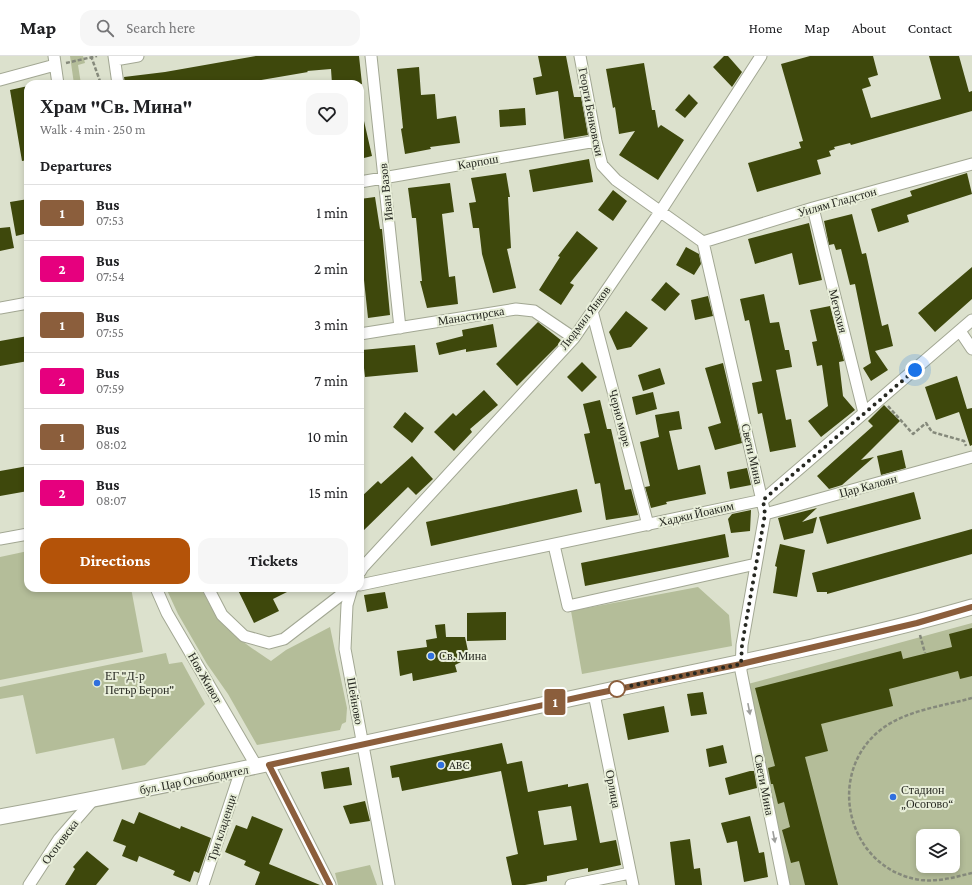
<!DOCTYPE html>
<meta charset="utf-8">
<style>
:root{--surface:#fff;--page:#f6f6f6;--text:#202124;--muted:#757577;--line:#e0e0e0;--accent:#b45309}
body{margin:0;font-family:"Crimson Pro",serif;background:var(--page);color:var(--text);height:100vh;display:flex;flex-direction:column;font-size:15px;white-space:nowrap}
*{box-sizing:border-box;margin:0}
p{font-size:13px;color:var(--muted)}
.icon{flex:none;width:22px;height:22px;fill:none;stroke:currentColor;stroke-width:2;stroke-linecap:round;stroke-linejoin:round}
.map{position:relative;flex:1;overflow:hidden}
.side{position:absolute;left:24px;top:24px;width:340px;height:512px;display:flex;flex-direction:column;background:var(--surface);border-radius:12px;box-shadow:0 2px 6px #0003}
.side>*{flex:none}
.badge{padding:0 8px;border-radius:3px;font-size:14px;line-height:26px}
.buttons{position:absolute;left:916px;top:773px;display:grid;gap:8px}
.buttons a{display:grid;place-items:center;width:44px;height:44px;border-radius:8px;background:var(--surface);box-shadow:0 2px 6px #0003;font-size:20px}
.you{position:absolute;width:20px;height:20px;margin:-10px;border:3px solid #fff;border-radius:50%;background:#1a73e8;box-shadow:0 0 0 6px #1a73e833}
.map>.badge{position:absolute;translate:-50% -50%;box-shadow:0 0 0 2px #fff}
h2{padding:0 16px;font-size:15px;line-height:36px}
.round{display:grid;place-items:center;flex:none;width:42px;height:42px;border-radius:12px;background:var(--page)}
.headline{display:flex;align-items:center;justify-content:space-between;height:68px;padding:0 16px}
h1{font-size:19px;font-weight:700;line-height:30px}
.action{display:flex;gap:8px;margin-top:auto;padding:8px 16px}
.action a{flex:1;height:46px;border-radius:12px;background:var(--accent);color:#fff;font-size:16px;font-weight:700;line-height:46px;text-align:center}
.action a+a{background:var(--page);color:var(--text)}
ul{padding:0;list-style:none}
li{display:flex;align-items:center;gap:12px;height:56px;padding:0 16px;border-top:1px solid var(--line)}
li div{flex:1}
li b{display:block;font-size:15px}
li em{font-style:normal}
li .badge{min-width:44px;font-weight:700;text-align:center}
header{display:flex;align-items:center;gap:24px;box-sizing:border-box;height:56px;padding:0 20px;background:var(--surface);border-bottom:1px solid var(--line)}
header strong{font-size:19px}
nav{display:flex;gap:22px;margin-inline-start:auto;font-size:14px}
.search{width:280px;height:36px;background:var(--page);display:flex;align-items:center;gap:10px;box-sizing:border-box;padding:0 14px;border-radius:12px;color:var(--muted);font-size:15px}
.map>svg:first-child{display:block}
.green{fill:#b4bd99;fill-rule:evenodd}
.building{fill:#3e480c;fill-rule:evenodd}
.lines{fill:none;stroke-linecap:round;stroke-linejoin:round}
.street-casing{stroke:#a2a793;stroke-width:13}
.secondary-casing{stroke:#a2a793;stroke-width:17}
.path{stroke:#85897b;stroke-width:2.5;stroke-dasharray:4 2;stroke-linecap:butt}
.street{stroke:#fff;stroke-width:11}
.secondary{stroke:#fff;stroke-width:15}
.oneway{fill:#9d9e9b}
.line-casing{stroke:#fff;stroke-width:9}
.line{stroke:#8b5e3c;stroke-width:6}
.walk{stroke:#262821;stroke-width:4;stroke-dasharray:0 7.2}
.poi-dot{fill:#3070de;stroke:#e9efda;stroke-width:1.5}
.stop-dot{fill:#fff;stroke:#8b5e3c;stroke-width:2}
.labels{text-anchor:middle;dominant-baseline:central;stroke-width:4;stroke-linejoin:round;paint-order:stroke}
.street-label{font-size:12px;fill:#262821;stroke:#e9efda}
.poi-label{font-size:12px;fill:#262821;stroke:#e9efda;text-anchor:start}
</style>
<header>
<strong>Map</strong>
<div class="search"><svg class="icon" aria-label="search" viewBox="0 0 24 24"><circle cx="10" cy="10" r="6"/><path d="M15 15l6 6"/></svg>Search here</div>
<nav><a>Home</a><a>Map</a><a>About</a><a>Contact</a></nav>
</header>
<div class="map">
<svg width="972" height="829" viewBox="0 0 972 829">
<rect width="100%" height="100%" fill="#dce1cd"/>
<path class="green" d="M70,0H83L85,7L78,9L81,28H74Z
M28,495V532H131L143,596L0,624V501Z
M698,531L729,559L732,590L582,618L571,555Z
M166,532H201C220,571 235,581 271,605L286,594L330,571L347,652L346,666L342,668L340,674L257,689L228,638L207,608L178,558Z
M972,567V829H788L748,628ZM923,780H953V810H923Z
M166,597L169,608L182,606L205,648L145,709L122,714L114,682L36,698L23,639L0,643V631Z
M370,809L377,829H338L335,817Z"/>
<path class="building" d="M256,0H359L362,28H332L331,13L307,15L308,16L250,26V28H125L124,21L165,16Z
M538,0H566L574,41H581L588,79L564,83L558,35L536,39L533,22L542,20Z
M724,0H728L742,16L732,31L713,11Z
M810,0H873L878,19L868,22L871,30L862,33L871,62L941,43L929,0H959L969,36L972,35V55L851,89L850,87L834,91L835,93L829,95L831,100L817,104L821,118L757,136L748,107L801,92L799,86L803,85L781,8Z
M644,7L652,54H655L658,72L661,69L684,84L658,124L619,99L635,75L619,78L615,51L613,52L606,13Z
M419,11L421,39L435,38L437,63L456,60L460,87L430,91L431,93L405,98L401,73L403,72L397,13Z
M28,30V104L22,105L10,34Z
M689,38L698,47L685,62L675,54Z
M525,52L526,69L500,71L499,54Z
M364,65L372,100L360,103V66Z
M589,103L593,126L533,136L529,114Z
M506,117L510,141H508L511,192L507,193L516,232L493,237L482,198L479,172H473L469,147L476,146L471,122Z
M967,117L972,138L907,159L909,166L878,176L871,153L912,140L910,135Z
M450,127L454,156L442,158L449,221L455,220L458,248L427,252L420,225H422L416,162H412L408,132Z
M613,134L627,145L613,165L598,154Z
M375,141L380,173H382L390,259L368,262L364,224H360V205H362L360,143Z
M28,143V177L16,180L10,146Z
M852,158L862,198L866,197L882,270L888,268L893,290L875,295L888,314L871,325L863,312L871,307L855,228L850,229L841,193L836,194L834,188L829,189L824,165Z
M809,167L822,224L799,229L792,197L755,208L748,183Z
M10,171L14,192L0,195V172Z
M577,175L598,192L570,227L574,229L561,249L539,234L560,201L558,200Z
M686,191L699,198L701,208L694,219L676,209Z
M972,211V243L935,276L918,257Z
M666,226L680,238L665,255L651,244Z
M764,238L770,267L779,266L785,294H789L792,311L776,314L786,364L791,363L796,391L770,396L762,357L758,358L752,327L762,325L749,264L745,265L740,243Z
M708,240L713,260L695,264L691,244Z
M830,250L844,305L839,306L843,340L855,354L821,381L808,365L828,350L822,309L817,310L812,286L817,285L810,254Z
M626,255L648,272L631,291L617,294L609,276Z
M538,266L562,285L517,330L496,308Z
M493,268L497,291L466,296V293L439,299L436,287L463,280L462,274Z
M28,280V305L0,310V285Z
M415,289L418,316L365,321L362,294Z
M582,306L597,321L582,336L567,321Z
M723,307L742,387L715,394L708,371L721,367L705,312Z
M660,312L665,328L643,335L638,319Z
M957,320L967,353L972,352V389L970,390L959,356L936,364L925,331Z
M484,334L498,349L470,373L472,376L454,395L434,376L453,357L456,360Z
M653,336L657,353L636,359L632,341Z
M600,344L607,373H611L625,434L631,433L638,459L606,464L600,427L595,428L584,378L590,377L583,348Z
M884,349L900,365L861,404L874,401L842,429L829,433L817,420L873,370L868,365Z
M679,355L682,373L669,375L678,414L700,409L706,438L666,446L667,448L651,452L645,431L650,430L640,386L659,381L655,359Z
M405,356L424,372L412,387L393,371Z
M902,394L906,412L881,419L877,400Z
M412,400L433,423L416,439L408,431L360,478V442L378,425L381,428Z
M28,410V425H26L28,435L0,440V415Z
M747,412L751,429L730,433L727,416Z
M577,433L582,456L431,490L426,466Z
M914,436L921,463L827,488L819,461Z
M817,452L802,466L817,461L813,477L784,484L778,462Z
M751,454L750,475L731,477L728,463L732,458Z
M972,473V498L827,538V536H817L812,517Z
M725,478L729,501L585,530L581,507Z
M780,488L805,494L797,541L773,537L777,511L775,510Z
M237,532H295L273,543L279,555L254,567Z
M385,536L388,552L367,556L364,539Z
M506,556V584L467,585V557Z
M445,568L446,581H465L468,595L463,605L455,609L457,616L413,625L412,617L400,620L397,595L427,591L426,584L437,582L435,569Z
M972,572V620L960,623L958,615L889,633L893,650L821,668L828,695L805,701L838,829H805L799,805L791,807L782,774L790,771L784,746L778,748L773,728H771L768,712L775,710L755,632L901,595L903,603L952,591L949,578Z
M703,636L707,658L691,660L687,638Z
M664,650L669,676L628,684L623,658Z
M502,687L507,708L522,705L528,736L568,728V731L588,727L600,787L616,784L621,809L588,816V812L547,820V825L525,829H512L506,801L518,798L501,715L402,735L399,721L392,722L390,710ZM571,750L577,784L544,789L538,755Z
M723,689L727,707L709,711L706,693Z
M349,711L352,729L324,733L321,716Z
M750,715H754L757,732L729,739L725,722Z
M365,745L370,765L350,768L343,750Z
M139,756L180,773L181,770L211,782L199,817L194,815L190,826L173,819L175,815L139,800L137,806L122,800L126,790L113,785L122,763L134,768Z
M252,760L283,773L269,808L320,829H255L260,816L244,809L246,805L225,796L236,769L247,773Z
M750,760L759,797L764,796L768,821L744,826L737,785L727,787L721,767Z
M690,783L694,813L700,812L702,829H675L670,786Z
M87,795L109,813L96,829H65L75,813L73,811Z"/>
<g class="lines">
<defs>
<path id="street" d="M54,0L58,28
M114,0L118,28
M371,0L400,272
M580,0L596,85L602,109L616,124L703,186L765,458L742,589L741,615L784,829
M115,4L138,0
M0,24L55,9
M360,126L596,85
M813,152L864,357
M703,186L813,152L972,108
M0,252L28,247
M592,255L648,469
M960,275L972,293
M360,278L516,253L534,255L574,282
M765,458L972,401
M0,483L28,478
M554,489L568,550L756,508
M360,516L363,511L574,282L660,156L761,0
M360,529L763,444L972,264
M156,532L167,557L257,711
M208,532L222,559L244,580L269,587L284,583L350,532
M352,532L347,549L345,593L389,829
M594,638L633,829
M269,709L330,829
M29,829L59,783L93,744
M203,829L241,714
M571,829L630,817"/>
<path id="secondary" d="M0,761C198,724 395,681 592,638C719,610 847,587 972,551"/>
</defs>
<use href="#street" class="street-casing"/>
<use href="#secondary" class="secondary-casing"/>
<path class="path" d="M91,0L101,28
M66,7L97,0
M888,350L913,378L926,367L932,376L964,385L966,390
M920,579L925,597
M972,642C943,650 908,654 883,672C823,716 847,814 921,824C939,826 955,821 972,817"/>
<use href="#street" class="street"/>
<use href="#secondary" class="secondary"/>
</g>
<defs><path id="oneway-solid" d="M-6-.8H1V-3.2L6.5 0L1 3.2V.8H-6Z"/></defs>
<g class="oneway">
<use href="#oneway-solid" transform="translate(749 653) rotate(79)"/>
<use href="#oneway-solid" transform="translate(774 781) rotate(79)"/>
</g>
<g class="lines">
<defs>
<path id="line" d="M330,829L269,709L594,638L741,608L917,567L972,551"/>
</defs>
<use href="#line" class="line-casing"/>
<use href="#line" class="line"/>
<path class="walk" d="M617,633L610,634L741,608L742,589L765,458L763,444L915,314"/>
</g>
<g class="poi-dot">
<circle cx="431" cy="600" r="4"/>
<circle cx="97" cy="627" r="4"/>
<circle cx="441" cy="709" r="4"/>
<circle cx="893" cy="741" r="4"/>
</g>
<circle class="stop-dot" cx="617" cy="633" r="8"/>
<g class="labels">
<g class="street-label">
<text transform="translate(591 56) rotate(79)">Георги Бенковски</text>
<text transform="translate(478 106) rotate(-10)">Карпош</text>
<text transform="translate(386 136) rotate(-96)">Иван Вазов</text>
<text transform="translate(837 146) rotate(-16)">Уилям Гладстон</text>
<text transform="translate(838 255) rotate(76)">Метохия</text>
<text transform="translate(471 260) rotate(-9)">Манастирска</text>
<text transform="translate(585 262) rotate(-53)">Людмил Янков</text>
<text transform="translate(620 362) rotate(75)">Черно море</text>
<text transform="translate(752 398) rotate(77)">Свети Мина</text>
<text transform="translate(868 430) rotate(-15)">Цар Калоян</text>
<text transform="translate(696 458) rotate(-13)">Хаджи Йоаким</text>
<text transform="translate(205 622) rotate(60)">Нов Живот</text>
<text transform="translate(355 645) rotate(80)">Шейново</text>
<text transform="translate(194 724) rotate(-11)">бул. Цар Освободител</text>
<text transform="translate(764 729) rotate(79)">Свети Мина</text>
<text transform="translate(613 733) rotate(79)">Орлица</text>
<text transform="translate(222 772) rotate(-72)">Три кладенци</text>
<text transform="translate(60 786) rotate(-53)">Осоговска</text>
</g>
<g class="poi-label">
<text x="439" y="600">Св. Мина</text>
<text x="105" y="620">ЕГ "Д-р<tspan x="105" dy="14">Петър Берон"</tspan></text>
<text x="449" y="709">ABC</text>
<text x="901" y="734">Стадион<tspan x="901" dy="14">„Осогово“</tspan></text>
</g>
</g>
</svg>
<div class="buttons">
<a><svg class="icon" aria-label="layers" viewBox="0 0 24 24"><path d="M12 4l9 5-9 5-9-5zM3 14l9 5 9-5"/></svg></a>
</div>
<div class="you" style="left:915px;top:314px"></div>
<b class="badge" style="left:555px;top:646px;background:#8b5e3c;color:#fff">1</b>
<section class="side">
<div class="headline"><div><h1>Храм &quot;Св. Мина&quot;</h1><p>Walk · 4 min · 250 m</p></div><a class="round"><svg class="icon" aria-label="heart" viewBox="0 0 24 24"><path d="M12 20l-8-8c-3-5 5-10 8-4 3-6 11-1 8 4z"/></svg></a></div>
<h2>Departures</h2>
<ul>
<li><span class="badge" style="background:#8b5e3c;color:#fff">1</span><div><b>Bus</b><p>07:53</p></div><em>1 min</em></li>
<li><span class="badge" style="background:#e6007e;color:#fff">2</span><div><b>Bus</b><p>07:54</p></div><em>2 min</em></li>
<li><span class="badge" style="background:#8b5e3c;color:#fff">1</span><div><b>Bus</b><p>07:55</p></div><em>3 min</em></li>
<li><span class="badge" style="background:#e6007e;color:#fff">2</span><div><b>Bus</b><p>07:59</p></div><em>7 min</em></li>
<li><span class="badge" style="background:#8b5e3c;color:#fff">1</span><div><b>Bus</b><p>08:02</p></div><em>10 min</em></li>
<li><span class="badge" style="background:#e6007e;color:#fff">2</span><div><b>Bus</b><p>08:07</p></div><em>15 min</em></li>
</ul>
<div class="action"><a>Directions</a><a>Tickets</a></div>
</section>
</div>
